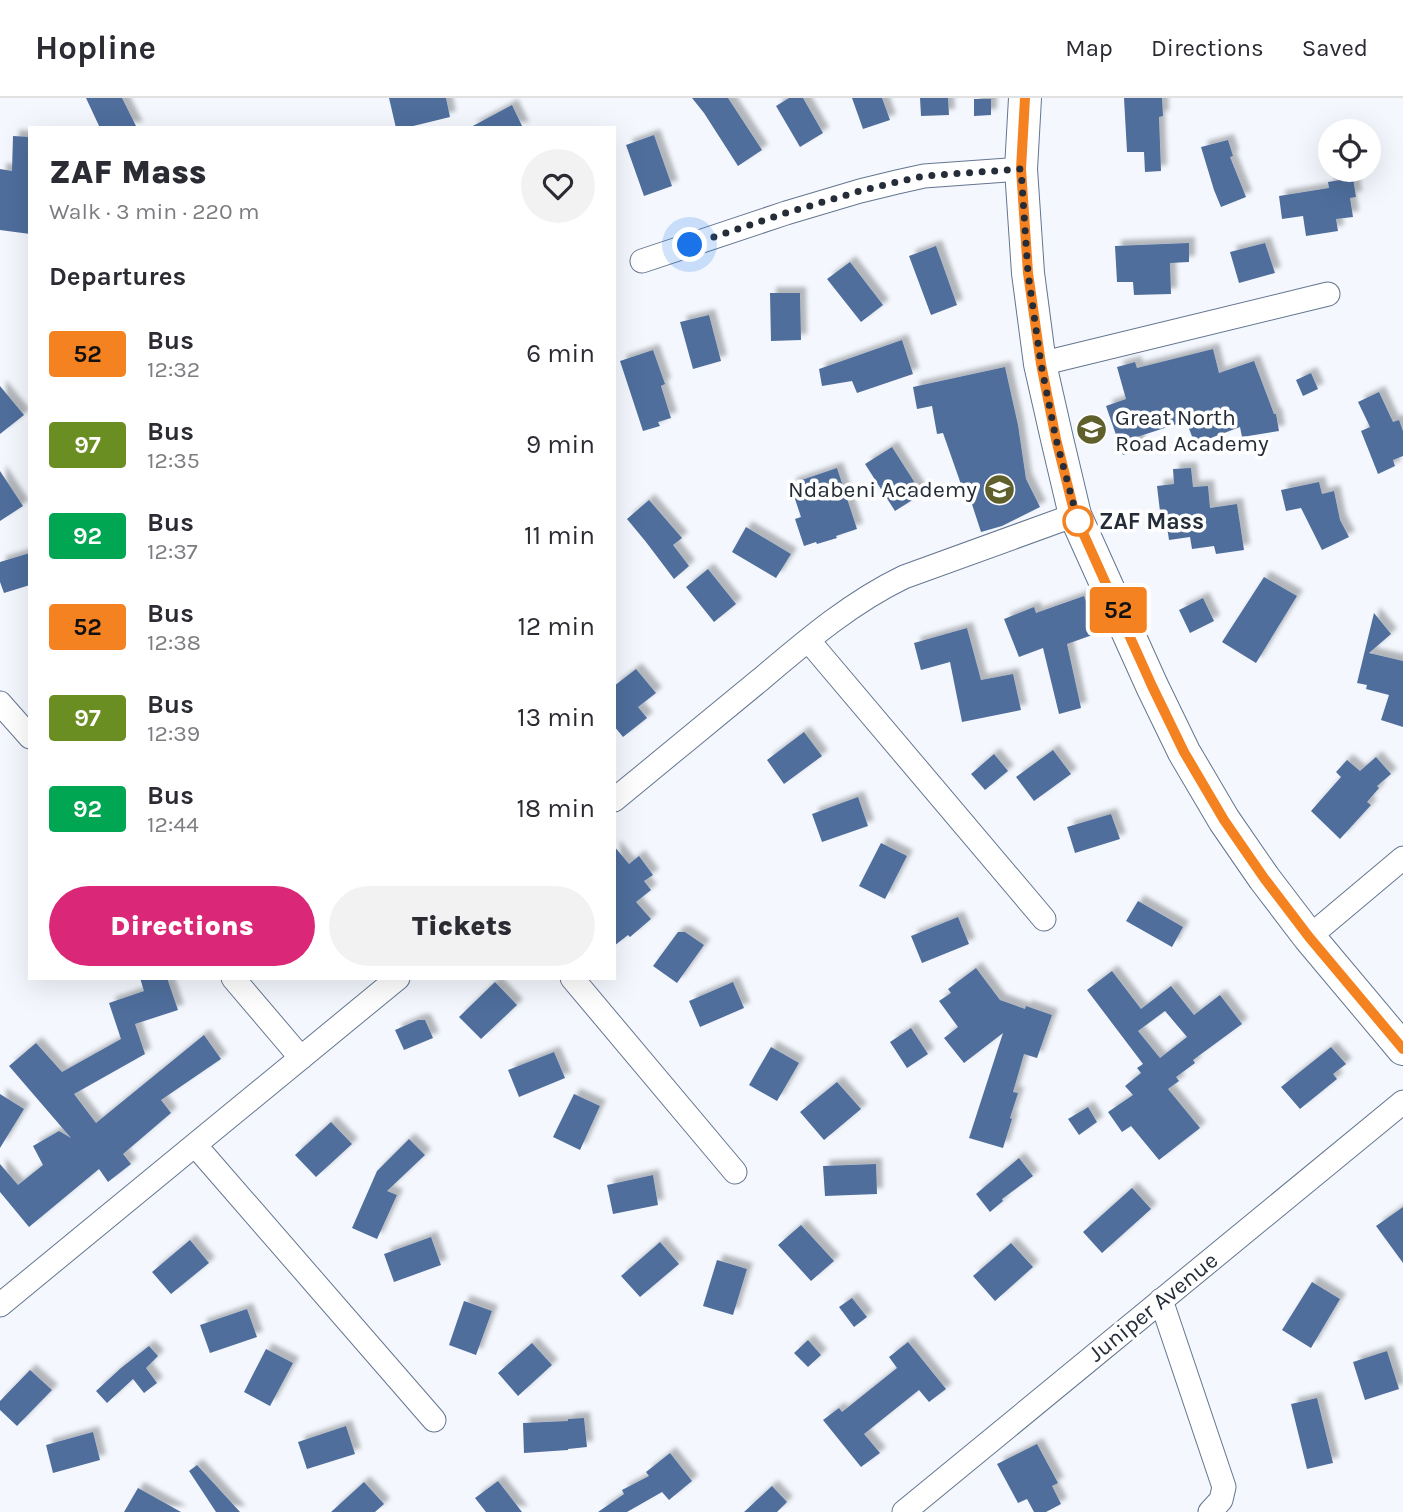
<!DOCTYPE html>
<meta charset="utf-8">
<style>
:root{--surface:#fff;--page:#f2f2f3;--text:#2b2b33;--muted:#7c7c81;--line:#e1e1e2;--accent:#db2777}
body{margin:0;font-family:Karla,sans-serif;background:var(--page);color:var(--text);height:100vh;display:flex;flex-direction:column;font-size:26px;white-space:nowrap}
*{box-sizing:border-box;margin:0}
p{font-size:23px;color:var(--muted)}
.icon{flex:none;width:38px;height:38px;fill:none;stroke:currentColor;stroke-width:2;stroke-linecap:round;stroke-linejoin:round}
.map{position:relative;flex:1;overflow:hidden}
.details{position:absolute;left:28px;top:28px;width:588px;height:854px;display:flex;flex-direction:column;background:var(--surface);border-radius:0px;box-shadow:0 7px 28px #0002}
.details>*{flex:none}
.badge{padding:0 14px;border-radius:5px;font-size:24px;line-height:46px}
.fabs{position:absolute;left:1318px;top:21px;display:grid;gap:14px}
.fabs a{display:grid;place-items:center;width:63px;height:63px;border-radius:50%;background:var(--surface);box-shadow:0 7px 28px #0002;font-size:35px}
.you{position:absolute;width:35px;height:35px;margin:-18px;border:5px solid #fff;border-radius:50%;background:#1a73e8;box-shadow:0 0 0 10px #1a73e833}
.map>.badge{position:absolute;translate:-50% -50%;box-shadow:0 0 0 4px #fff}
h2{padding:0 21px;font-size:26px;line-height:63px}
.round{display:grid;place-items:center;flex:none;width:74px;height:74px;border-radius:37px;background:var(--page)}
.head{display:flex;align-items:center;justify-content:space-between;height:119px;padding:0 21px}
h1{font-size:33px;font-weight:800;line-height:52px}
.button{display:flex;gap:14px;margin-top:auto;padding:14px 21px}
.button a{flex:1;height:80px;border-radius:42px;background:var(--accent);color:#fff;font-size:28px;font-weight:800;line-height:80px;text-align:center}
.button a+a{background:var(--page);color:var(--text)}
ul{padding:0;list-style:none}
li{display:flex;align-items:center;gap:21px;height:91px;padding:0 21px}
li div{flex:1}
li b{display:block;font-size:26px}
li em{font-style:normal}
li .badge{min-width:77px;font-weight:700;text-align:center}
header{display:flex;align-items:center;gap:42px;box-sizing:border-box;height:98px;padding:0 35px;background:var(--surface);border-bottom:2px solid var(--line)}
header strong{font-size:33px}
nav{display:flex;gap:38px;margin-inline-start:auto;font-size:24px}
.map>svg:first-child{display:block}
.building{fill:#506e9c;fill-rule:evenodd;filter:url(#shadow)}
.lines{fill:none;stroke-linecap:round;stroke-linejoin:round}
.minor-casing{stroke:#647590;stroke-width:25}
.secondary-casing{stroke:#647590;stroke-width:34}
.minor{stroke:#fff;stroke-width:23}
.secondary{stroke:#fff;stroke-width:32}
.line-casing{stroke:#fff;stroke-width:16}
.line{stroke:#f58220;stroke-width:10}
.walk{stroke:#252d38;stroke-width:7;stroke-dasharray:0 12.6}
.stop-dot{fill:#fff;stroke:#f58220;stroke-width:3.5}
.labels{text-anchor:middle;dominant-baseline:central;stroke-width:7;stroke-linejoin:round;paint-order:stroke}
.poi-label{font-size:23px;fill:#252d38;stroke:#fff;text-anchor:start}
.stop-label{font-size:23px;font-weight:bold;fill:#252d38;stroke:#fff;text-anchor:start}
.street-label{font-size:23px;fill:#252d38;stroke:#fff}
</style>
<header>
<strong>Hopline</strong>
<nav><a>Map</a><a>Directions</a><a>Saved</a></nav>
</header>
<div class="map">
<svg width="1403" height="1414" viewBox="0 0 1403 1414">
<defs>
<filter id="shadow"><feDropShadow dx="6" dy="-6" stdDeviation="2" flood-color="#0004"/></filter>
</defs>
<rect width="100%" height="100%" fill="#f4f8fe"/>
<path class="building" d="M86,0H122L137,30H100Z
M389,0H446L450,19L405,30H396Z
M692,0H728L762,52L738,68L704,15Z
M789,0H803L823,35L800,49L776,8Z
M852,0H882L890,22L863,31Z
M920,0H948L949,17L921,18Z
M1124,0H1162L1163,18L1159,19L1161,73L1145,74L1144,54H1127Z
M974,1H991V17L974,18Z
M512,7L523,30H469Z
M654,37L672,88L644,98L626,47Z
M13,38L30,39V136L0,132V71L12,73Z
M1228,42L1233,58L1230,59L1246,99L1221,109L1214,92L1201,49Z
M1353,80L1356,99L1350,100L1353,119L1336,121L1338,133L1306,138L1303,118L1282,121L1279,98L1329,90L1328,84Z
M1189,145V164L1170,165L1171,196L1134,197L1133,184H1117L1115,148Z
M1265,145L1275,175L1239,185L1230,154Z
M936,148L957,207L931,217L909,158Z
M850,164L883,207L861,224L827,181Z
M770,195H800L801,242L771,243Z
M709,217L721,263L693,271L680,224Z
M902,242L913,276L857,295L852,283L822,288L819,271Z
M1213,251L1219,275L1254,263L1274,316H1276L1279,333L1242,339L1240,329L1195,346L1186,323L1137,339L1141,351L1123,357L1106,308L1126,301L1117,269L1135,264L1137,270Z
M653,252L665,286L661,288L671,320L658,324L660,328L643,333L620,263Z
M1005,269L1018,327L1026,381L1040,409L1002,428L981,434L967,391L963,392L943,335L937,336L932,308L917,311L913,289Z
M1311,275L1318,291L1303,298L1296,282Z
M0,288L24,317L0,336Z
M1379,294L1393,324L1399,322L1403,333V358L1393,362L1395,368L1378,376L1361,333L1370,329L1358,304Z
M892,349L922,396L895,413L865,366Z
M837,370L857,431L836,438L837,440L817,446L816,444L804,448L795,421L801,419L790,386Z
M1191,370L1193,389L1208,388L1210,410L1237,406L1244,452L1216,456L1214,448L1192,451L1190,439L1169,442L1166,422H1161L1157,388L1174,386L1173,371Z
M0,373L23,408L0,423Z
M1319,384L1322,396L1334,393L1340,422L1349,439L1322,452L1301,410L1286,413L1281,392Z
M649,402L682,440L673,447L689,468L674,481L646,444L627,421Z
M746,429L791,456L776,480L732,454Z
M30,455V487L4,495L0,484V464Z
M708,471L736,506L714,524L686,489Z
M1264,479L1297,498L1256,565L1222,544Z
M1084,498L1098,535L1067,546L1081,610L1059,616L1043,550L1019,559L1004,521L1034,509L1036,515Z
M1203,500L1214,523L1190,535L1179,512Z
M1374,515L1391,536L1369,555L1403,563V629L1381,622L1389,597L1366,591L1367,587L1357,585Z
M967,530L981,582L1013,576L1021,612L962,624L950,564L921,572L914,545Z
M636,571L656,595L638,609L647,620L623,639L614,628V588Z
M804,634L822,658L784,686L767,662Z
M1053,652L1071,676L1034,703L1016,679Z
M994,656L1008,673L985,692L971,676Z
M1376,659L1391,676L1377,688L1379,690L1367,704L1371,707L1340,741L1311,713L1341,679L1336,674L1347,662L1360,673Z
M858,699L868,728L822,744L812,716Z
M1111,716L1120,741L1075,755L1067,729Z
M881,745L907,758L885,801L859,788Z
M614,748L629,766L639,758L653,777L644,783L651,792L636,804L651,821L630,839L628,837L614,848Z
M1138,803L1183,829L1172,849L1126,823Z
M958,819L969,846L922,865L911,838Z
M678,834H685L704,847L677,885L653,868Z
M976,870L1000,902L1025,911L1026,908L1052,917L1037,960L1024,956L1013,994L1018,995L1010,1020L1012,1021L1003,1050L969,1040L1003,935L964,965L944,940L958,929L939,903L951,895L948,891Z
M1112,873L1141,911L1171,888L1194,917L1220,897L1242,926L1193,962L1195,965L1176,979L1179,983L1168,991L1200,1030L1159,1062L1131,1028L1122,1034L1108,1014L1133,997L1125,988L1141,975L1137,970L1143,966L1087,892ZM1165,913L1187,939L1160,960L1138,933Z
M140,880H167L178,912L135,926L145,956L74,996L96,1025L204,937L221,961L161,1002L171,1015L123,1056L131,1066L108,1084L99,1071L29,1129L0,1094V1066L18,1087L43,1067L33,1048L59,1033L71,1040L9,968L36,945L62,974L121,941L109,905L144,893Z
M495,884L517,907L481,941L459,919Z
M733,884L744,910L700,929L689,903Z
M418,922H425L433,940L404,952L395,932Z
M911,930L928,956L907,970L890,944Z
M771,949L799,965L777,1003L749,987Z
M1331,949L1346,966L1333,976L1337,981L1300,1011L1281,989Z
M554,954L565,980L519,999L508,972Z
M837,984L861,1011L824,1042L800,1014Z
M0,996L24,1011L0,1050Z
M574,996L600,1008L580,1052L553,1039Z
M1088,1009L1097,1024L1079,1037L1068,1021Z
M331,1024L352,1046L316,1079L295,1057Z
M409,1041L425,1057L387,1093L397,1097L377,1141L352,1130L377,1073Z
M1019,1060L1033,1078L1002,1101L1003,1103L990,1114L976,1096Z
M876,1066L877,1096L825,1098L823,1068Z
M653,1077L658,1107L613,1116L607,1087Z
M1132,1090L1151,1111L1102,1155L1083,1134Z
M1403,1109V1165L1376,1128Z
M801,1127L834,1163L811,1183L778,1147Z
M431,1139L441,1167L394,1184L384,1156Z
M190,1142L209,1165L171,1196L152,1174Z
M660,1144L679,1166L640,1199L621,1178Z
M1011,1145L1033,1169L995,1203L973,1178Z
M717,1162L747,1171L733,1217L703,1208Z
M1312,1184L1340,1201L1311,1250L1282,1232Z
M852,1200L867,1219L854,1229L839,1209Z
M464,1203L492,1213L476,1257L449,1247Z
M247,1211L257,1239L210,1255L200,1227Z
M808,1242L821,1257L808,1269L794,1255Z
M908,1244L946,1291L929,1304L919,1292L864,1336L880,1355L861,1369L823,1322L839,1310L842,1314L897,1270L889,1259Z
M532,1245L552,1267L518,1298L498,1275Z
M149,1248L158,1258L146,1270L157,1285L144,1295L133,1281L107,1305L96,1293L121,1270Z
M266,1251L293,1265L270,1308L244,1294Z
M1387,1253L1399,1291L1365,1302L1353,1264Z
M30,1272L52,1292L17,1328L0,1312V1303Z
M1317,1300L1333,1365L1307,1371L1291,1306Z
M584,1320L587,1349L568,1351V1352L524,1355L523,1325L568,1323V1321Z
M346,1328L355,1356L307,1371L298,1344Z
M93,1334L100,1362L53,1375L46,1347Z
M1037,1346L1058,1385L1052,1388L1061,1406L1046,1414H1034L1027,1401L1018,1405L997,1366Z
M670,1355L692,1383L669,1402L662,1394L627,1414H598L624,1396L622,1392L649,1378L646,1374Z
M197,1367L240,1414H216L189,1373Z
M498,1383L522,1414H486L475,1400Z
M364,1384L384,1406L375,1414H331Z
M772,1388L787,1404L777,1414H744Z
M138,1390L181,1414H124Z"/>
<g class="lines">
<defs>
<path id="minor" d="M642,163L786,115L860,93L897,84L924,78L1021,71
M1040,266L1328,196
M808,542L1044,821
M0,605L30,639
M614,702C663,662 711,622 760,582C805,544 850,505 904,479L1075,417
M1309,839L1403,760
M233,880L301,960
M572,880L735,1074
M195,1047L434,1322
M1161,1202L1224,1389L1221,1402L1210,1414
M0,1207L398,880
M904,1414L1403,1004"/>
<path id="secondary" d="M1025,0L1021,71L1028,175L1040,266L1057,341L1075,417L1152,588L1184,654L1224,722L1264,780L1309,839L1403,951"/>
</defs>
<use href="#minor" class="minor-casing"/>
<use href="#secondary" class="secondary-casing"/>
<use href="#minor" class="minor"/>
<use href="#secondary" class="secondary"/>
</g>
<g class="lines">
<defs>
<path id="line" d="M1025,0L1021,71L1028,175L1041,266L1056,341L1075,417L1152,588L1184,654L1224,722L1264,780L1309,839L1403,951"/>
</defs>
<use href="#line" class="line-casing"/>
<use href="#line" class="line"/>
<path class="walk" d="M690,147L786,115L860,93L897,84L924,78L1021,71L1028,175L1041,266L1056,341L1078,423"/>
</g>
<defs>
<symbol id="school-disc" viewBox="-11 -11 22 22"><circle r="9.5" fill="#5f602c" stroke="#fff"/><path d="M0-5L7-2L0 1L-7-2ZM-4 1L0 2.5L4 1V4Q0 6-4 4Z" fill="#fff"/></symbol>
</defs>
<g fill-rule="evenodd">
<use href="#school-disc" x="1074" y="314" width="35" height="35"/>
<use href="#school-disc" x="982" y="374" width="35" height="35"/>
</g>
<circle class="stop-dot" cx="1078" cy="423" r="14"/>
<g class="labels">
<g class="poi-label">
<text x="1115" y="319">Great North<tspan x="1115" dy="26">Road Academy</tspan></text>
<text x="977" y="391" text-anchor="end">Ndabeni Academy</text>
</g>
<g class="stop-label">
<text x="1099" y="423">ZAF Mass</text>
</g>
<g class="street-label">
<text transform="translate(1153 1209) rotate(-39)">Juniper Avenue</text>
</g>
</g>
</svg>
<div class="fabs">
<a><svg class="icon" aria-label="locate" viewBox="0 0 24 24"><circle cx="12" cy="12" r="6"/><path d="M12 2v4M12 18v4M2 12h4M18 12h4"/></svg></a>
</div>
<div class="you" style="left:690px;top:147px"></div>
<b class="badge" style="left:1118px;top:512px;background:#f58220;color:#111">52</b>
<section class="details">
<div class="head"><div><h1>ZAF Mass</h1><p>Walk · 3 min · 220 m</p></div><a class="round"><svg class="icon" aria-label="heart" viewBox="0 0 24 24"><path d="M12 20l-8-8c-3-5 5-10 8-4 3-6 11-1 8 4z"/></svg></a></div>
<h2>Departures</h2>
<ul>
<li><span class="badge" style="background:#f58220;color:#111">52</span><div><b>Bus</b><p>12:32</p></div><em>6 min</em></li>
<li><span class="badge" style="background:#6b8e23;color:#fff">97</span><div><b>Bus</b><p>12:35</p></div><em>9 min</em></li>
<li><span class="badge" style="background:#00a651;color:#fff">92</span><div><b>Bus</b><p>12:37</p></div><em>11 min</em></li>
<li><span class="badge" style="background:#f58220;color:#111">52</span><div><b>Bus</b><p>12:38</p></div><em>12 min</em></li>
<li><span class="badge" style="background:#6b8e23;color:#fff">97</span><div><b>Bus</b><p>12:39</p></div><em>13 min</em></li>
<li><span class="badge" style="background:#00a651;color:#fff">92</span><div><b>Bus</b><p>12:44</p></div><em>18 min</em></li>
</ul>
<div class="button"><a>Directions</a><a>Tickets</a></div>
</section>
</div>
